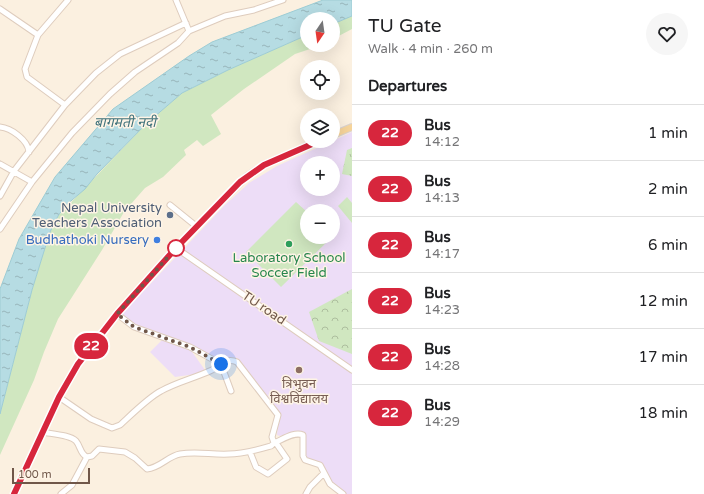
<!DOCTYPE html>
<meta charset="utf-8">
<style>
:root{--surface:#fff;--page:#f6f6f6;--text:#202124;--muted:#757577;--line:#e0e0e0}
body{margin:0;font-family:"Varela Round","Noto Sans Devanagari",sans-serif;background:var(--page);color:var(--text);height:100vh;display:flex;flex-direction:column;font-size:15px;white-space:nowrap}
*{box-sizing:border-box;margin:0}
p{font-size:13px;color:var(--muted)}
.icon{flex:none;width:22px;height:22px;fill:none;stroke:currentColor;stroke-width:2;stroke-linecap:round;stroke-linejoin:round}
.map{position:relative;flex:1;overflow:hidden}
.side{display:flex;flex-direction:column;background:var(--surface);width:352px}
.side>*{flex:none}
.badge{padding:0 8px;border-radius:13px;font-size:14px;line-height:26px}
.needle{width:26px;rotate:193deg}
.controls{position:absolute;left:300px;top:12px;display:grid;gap:8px}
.controls a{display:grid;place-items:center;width:40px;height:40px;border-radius:50%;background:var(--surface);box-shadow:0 4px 16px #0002;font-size:20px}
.scale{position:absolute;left:12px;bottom:10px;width:78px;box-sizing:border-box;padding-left:4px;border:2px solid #705749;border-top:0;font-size:11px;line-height:14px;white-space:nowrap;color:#705749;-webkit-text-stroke:3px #fef4e6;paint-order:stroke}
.you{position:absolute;width:20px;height:20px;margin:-10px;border:3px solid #fff;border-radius:50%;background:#1a73e8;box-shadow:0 0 0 6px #1a73e833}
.map>.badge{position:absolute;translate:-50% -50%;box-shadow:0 0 0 2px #fff}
h2{padding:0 16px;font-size:15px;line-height:36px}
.round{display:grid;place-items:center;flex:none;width:42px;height:42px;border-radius:21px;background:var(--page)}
.head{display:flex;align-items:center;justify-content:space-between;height:68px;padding:0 16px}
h1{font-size:19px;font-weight:600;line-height:30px}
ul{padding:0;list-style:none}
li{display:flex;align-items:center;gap:12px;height:56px;padding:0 16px;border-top:1px solid var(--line)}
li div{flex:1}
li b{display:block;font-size:15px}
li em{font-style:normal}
li .badge{min-width:44px;font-weight:700;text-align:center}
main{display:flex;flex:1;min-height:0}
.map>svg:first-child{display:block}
.education{fill:#edddf7;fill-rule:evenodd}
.grass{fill:#d0e7c0}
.forest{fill:url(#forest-crowns)}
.park{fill:url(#park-tufts)}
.water{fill:url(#water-ripples);stroke:#9dccd4}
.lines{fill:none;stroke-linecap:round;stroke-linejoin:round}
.minor-casing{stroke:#deccbd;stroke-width:7}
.major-casing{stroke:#dad3d0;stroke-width:8}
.minor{stroke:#fff;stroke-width:5}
.major{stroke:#f7d59b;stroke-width:6}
.line-casing{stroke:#fff;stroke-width:9}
.line{stroke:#d7263d;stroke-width:6}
.walk{stroke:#705749;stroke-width:4;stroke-dasharray:0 7.2}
.service-dot{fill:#5c6f8a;stroke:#fef4e6;stroke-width:1.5}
.shop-dot{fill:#3f7fe0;stroke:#fef4e6;stroke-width:1.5}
.leisure-dot{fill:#2e9e5b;stroke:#fef4e6;stroke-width:1.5}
.stop-dot{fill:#fff;stroke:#d7263d;stroke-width:2}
.education-dot{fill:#8d6e63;stroke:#fef4e6;stroke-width:1.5}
.labels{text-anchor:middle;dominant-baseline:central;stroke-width:3;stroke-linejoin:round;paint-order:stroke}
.service-label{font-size:13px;fill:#4e5e75;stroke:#fef4e6;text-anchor:end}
.shop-label{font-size:13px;fill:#366cbe;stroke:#fef4e6;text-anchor:end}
.leisure-label{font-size:13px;fill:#27864d;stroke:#fef4e6}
.street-label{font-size:13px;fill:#705749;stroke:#fef4e6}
.education-label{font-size:13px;fill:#785e54;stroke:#fef4e6}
.water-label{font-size:14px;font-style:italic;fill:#41737c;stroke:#fef4e6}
</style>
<main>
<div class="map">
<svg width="352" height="494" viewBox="0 0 352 494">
<defs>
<pattern id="forest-crowns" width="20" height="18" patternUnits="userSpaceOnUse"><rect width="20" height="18" fill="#d0e7c0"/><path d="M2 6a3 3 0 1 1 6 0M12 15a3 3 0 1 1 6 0" fill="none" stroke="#adbe9e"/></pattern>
<pattern id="park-tufts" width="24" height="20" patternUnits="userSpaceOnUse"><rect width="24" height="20" fill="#d0e7c0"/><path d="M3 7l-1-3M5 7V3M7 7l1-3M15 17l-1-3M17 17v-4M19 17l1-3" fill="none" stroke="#adbe9e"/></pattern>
<pattern id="water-ripples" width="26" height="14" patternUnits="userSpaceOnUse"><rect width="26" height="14" fill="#b6dce3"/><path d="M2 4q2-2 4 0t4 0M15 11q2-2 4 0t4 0" fill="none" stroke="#98b5ba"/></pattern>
</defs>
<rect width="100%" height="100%" fill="#fbf0e0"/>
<path class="education" d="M352,132V494H345L335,488L320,462L307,458L305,451L306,438L302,432L297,431L280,436L277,435L279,411L237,358L209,356L166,336L129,322L121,315L224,206L249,183L277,166ZM307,163H333V189H307ZM307,211H333V237H307Z
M162,340L190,349L205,370L196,374L175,377L150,352Z"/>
<path class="grass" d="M352,16V29L333,39V24Z
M307,35V45H322L295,54L244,89L211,115L221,134L203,146L197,140L184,150L186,155L163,177L145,188L124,212L102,250L58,319L44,352L34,380L0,455V414L32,290L50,232L58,216L146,124L182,93L228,70Z
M347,197L352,203V223L338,206Z
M296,202L307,212V237H332L281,287L246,252Z"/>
<path class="forest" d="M352,289V354L319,341L309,312Z"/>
<path class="park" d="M352,148V176L342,174L347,150Z"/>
<path class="water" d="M323,0H352V16L333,24V19H307V35L228,70L182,93L146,124L97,174L85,189L65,206L58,216L50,232L32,290L0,414V289L19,239L55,177L113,109L189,56L212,42Z"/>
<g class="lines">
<defs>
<path id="minor" d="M176,0L189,31
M0,9L38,35
M65,105L27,77L25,69L38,35L68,0
M0,127C11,128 28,140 29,152
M0,164L32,182
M0,196L14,171L65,105L96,73L120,54L186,23
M170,205L196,226
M0,229L32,182L72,133L110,94L135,72L178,43L189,31L225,16L254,10L283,0
M176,248L352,370
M117,314L134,327L190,347L221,364L231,391
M42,432C52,434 70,435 76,441C81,447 80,454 87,457L92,456L99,449L125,452L135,458L147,469C160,468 168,456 180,454C197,451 212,455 229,454C244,454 257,450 271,446L274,443L272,437L278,415L237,362C226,357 221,365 212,370C195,378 177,382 161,391C149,397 131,415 120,425L112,428L91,419L59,397
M274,443C282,440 294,431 303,435V456L305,460L320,465L330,484L343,494
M250,452L256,467L268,474L287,459L276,443
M61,494L72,485L87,457
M306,494L310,487L324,473"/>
<path id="major" d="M333,135L352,127
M14,494L59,397L78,364L117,314L176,248L247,176L264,165L319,141"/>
</defs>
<use href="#minor" class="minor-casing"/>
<use href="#major" class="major-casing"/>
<use href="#minor" class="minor"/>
<use href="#major" class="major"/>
</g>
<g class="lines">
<defs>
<path id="line" d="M14,494L59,397L78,364L117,314L176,248L240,182L264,165L319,141"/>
</defs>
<use href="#line" class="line-casing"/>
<use href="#line" class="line"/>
<path class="walk" d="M176,248L117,314L134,327L190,347L221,364"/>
</g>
<circle class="service-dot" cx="170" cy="215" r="4"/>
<circle class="shop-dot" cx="157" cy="240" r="4"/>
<circle class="leisure-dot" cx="289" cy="244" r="4"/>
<circle class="stop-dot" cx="176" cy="248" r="8"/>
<circle class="education-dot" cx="299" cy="370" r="4"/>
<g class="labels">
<g class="service-label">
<text x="162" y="208">Nepal University<tspan x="162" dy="15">Teachers Association</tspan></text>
</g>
<g class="shop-label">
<text x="149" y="240">Budhathoki Nursery</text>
</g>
<g class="leisure-label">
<text x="289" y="258">Laboratory School<tspan x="289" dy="15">Soccer Field</tspan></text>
</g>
<g class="street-label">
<text transform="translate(264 308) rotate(34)">TU road</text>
</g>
<g class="education-label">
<text x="299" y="384">त्रिभुवन<tspan x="299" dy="15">विश्वविद्यालय</tspan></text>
</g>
<g class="water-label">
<text x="125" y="122">बागमती नदी</text>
</g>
</g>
</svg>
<div class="controls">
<a><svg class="needle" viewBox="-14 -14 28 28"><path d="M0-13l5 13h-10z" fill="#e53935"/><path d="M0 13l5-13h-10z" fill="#757577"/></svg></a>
<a><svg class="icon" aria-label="locate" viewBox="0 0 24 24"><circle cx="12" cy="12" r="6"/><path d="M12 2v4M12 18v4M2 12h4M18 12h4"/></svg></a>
<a><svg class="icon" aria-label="layers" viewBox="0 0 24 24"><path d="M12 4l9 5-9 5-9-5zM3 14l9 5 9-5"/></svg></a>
<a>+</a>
<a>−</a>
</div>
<div class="scale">100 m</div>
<div class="you" style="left:221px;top:364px"></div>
<b class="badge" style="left:91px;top:346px;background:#d7263d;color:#fff">22</b>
</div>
<section class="side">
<div class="head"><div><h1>TU Gate</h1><p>Walk · 4 min · 260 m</p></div><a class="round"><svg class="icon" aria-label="heart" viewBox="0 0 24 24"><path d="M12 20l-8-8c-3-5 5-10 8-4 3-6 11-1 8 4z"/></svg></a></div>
<h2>Departures</h2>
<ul>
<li><span class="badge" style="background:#d7263d;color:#fff">22</span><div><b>Bus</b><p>14:12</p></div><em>1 min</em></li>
<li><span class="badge" style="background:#d7263d;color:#fff">22</span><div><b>Bus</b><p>14:13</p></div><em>2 min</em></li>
<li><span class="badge" style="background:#d7263d;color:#fff">22</span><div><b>Bus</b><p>14:17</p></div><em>6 min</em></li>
<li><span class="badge" style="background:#d7263d;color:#fff">22</span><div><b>Bus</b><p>14:23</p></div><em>12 min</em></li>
<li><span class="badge" style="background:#d7263d;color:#fff">22</span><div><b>Bus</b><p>14:28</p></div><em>17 min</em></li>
<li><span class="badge" style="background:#d7263d;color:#fff">22</span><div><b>Bus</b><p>14:29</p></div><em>18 min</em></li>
</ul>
</section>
</main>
